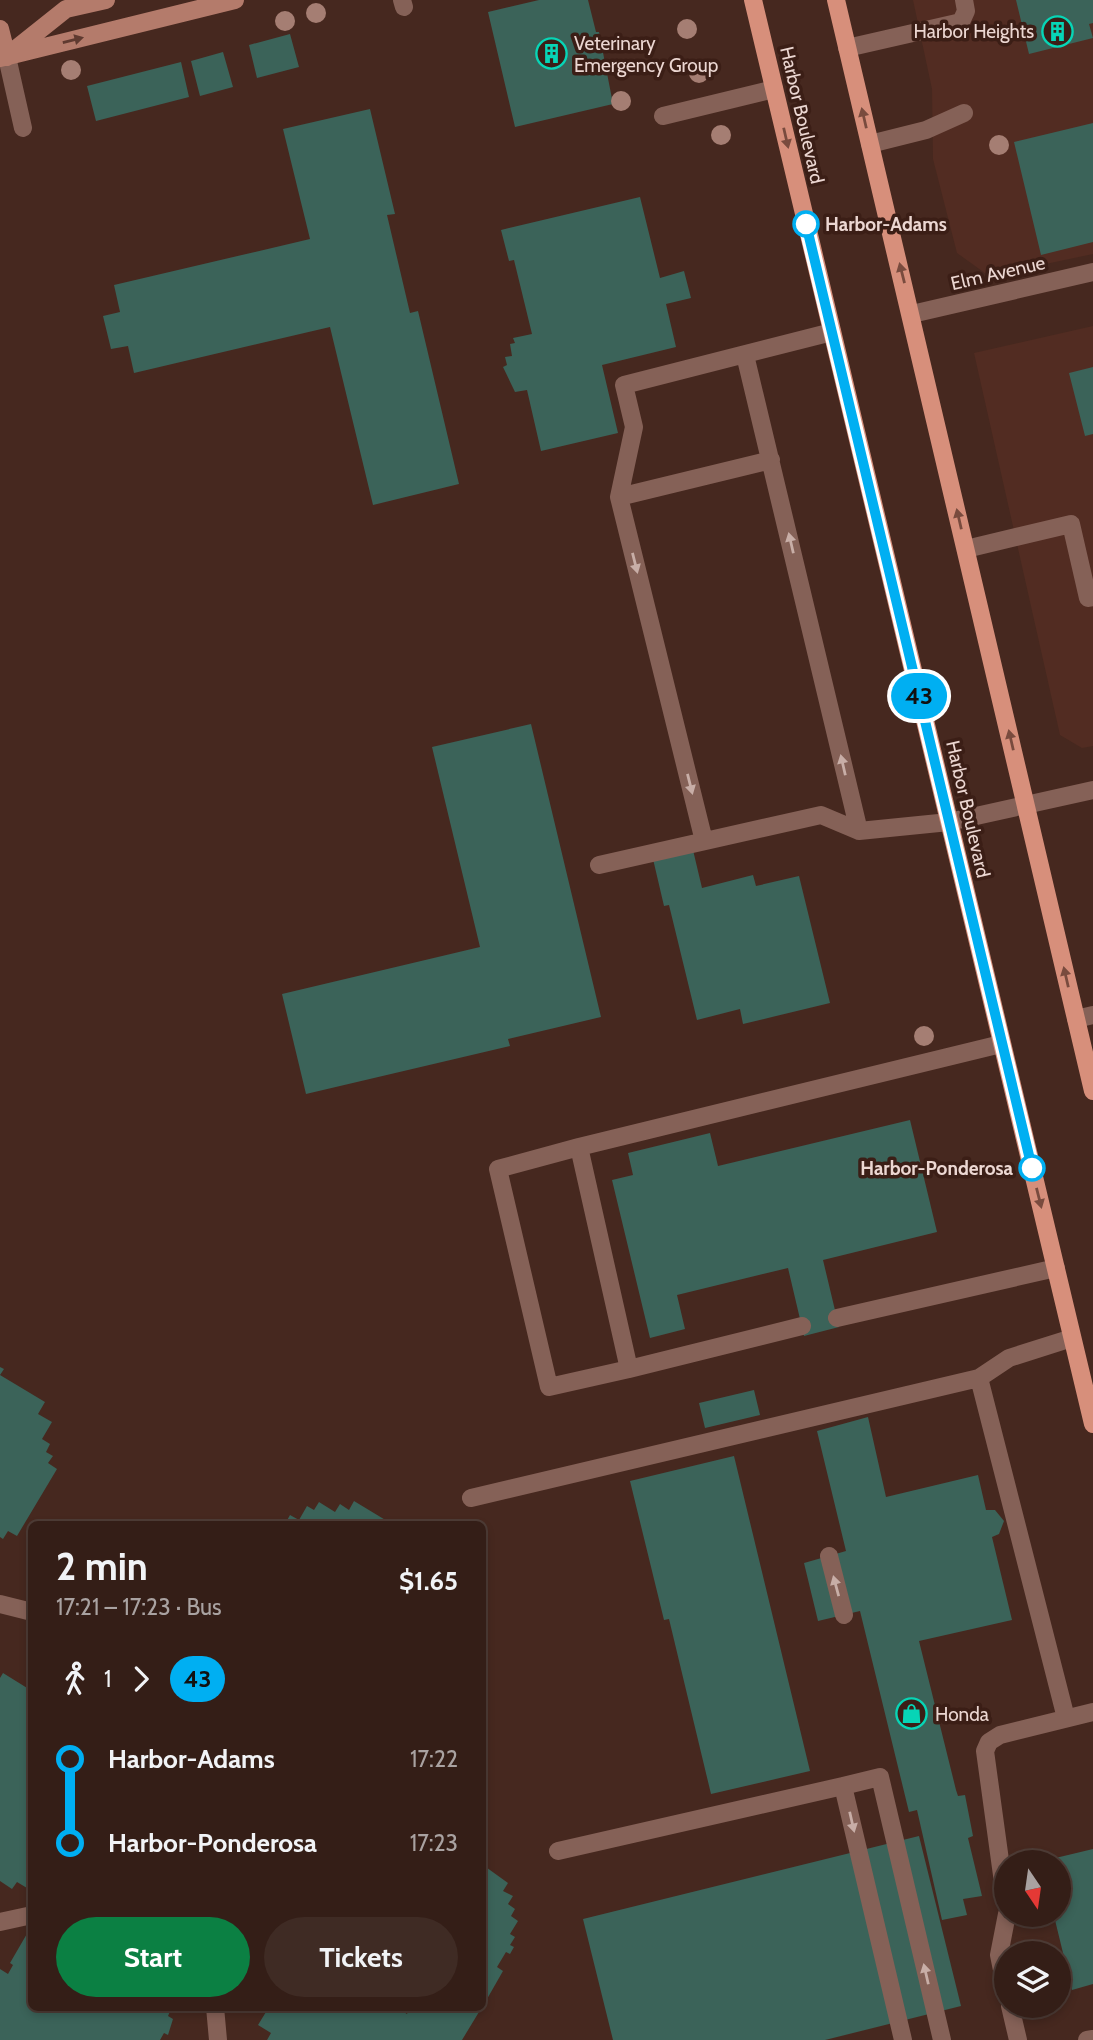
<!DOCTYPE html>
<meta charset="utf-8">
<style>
:root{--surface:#341e17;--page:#3f2b24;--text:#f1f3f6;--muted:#a9a2a1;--line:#4e3c36;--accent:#0b8043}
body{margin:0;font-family:Cabin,sans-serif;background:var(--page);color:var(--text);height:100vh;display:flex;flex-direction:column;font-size:26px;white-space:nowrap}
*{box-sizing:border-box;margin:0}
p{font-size:23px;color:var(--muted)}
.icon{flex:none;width:38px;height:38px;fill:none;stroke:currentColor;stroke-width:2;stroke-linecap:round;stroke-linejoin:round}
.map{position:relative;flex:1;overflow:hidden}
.sheet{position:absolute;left:28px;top:1521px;width:458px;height:490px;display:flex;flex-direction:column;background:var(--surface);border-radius:10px;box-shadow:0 4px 10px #0003,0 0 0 2px var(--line)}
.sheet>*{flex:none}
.badge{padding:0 14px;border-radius:23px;font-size:24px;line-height:46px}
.needle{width:46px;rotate:167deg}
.tools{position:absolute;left:994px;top:1850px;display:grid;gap:14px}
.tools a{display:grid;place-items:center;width:77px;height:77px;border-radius:50%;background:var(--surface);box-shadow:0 4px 10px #0003,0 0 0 2px var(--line);font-size:35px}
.map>.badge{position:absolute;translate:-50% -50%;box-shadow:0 0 0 4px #fff}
.legs{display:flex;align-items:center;gap:10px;height:77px;padding:0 28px;font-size:23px}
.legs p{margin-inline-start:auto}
.overview{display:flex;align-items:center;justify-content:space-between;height:119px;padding:0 28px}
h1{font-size:38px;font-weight:700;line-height:52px}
.button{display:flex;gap:14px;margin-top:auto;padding:14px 28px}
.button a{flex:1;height:80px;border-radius:42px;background:var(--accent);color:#fff;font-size:28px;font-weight:700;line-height:80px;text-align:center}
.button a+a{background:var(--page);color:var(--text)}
ul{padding:0 28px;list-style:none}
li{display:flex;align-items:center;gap:24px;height:84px;font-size:26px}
li i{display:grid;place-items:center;width:10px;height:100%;margin:0 9px;background:currentColor}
li i::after{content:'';width:18px;height:18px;margin:-9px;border:5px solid;border-radius:50%;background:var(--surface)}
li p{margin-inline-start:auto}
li:first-child i{background:linear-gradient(#0000 50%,currentColor 0)}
li:last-child i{background:linear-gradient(currentColor 50%,#0000 0)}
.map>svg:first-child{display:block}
.built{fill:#522c22}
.building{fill:#3b6359}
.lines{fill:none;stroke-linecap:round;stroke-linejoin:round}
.lane{stroke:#856157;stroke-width:18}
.street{stroke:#856157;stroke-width:18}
.secondary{stroke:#b47b6b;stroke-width:18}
.primary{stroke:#d78f7b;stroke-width:18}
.tree{fill:#a57e73}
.oneway{fill:#5f3a30}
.oneway2{fill:#794b3e}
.oneway3{fill:#c8aea7}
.line-1-casing{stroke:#fff;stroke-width:16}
.line-1{stroke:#00aff2;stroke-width:10}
.stop-1-dot{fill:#fff;stroke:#00aff2;stroke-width:3.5}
.labels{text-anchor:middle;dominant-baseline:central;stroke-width:7;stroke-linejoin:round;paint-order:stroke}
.poi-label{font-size:19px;fill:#ecd7d2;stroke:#3b1e16;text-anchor:start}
.street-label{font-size:19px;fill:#ecd7d2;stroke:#3b1e16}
.stop-label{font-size:19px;font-weight:bold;fill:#ecd7d2;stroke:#3b1e16;text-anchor:start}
</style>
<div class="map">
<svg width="1093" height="2040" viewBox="0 0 1093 2040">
<rect width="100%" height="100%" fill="#46281f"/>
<path class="built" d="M913,0H1093V254L989,276L957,253L933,159L932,89Z
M1093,326V746L1082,748L1060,735L974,353Z"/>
<path class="building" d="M539,0H588L596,32H599L613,104L515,127L488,12Z
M1016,0H1093V23L1089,24L1093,38L1029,54Z
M290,34L299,67L257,78L249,45Z
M223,52L233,87L200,96L191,61Z
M181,62L189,97L96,121L87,86Z
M370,109L395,214L387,215L410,313L418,311L459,484L373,505L330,327L134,373L128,346L111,349L103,316L120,312L114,285L310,239L283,129Z
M1093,123V242L1041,255L1014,142Z
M640,197L660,278L684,271L691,298L666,304L676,347L602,365L618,433L541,451L527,390L515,392L503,367L507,365L505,357L512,356L510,344L515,343L513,338L532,334L514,260L509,261L501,230Z
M1093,367V434L1085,436L1069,373Z
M531,724L601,1017L508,1039L510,1046L306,1094L282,994L480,947L432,747Z
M693,850L702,888L753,875L756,886L799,876L830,1003L743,1024L740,1009L697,1020L669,905L664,906L653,859Z
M910,1120L937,1232L823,1260L839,1327L804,1336L788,1268L677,1295L685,1329L650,1338L612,1180L633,1175L628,1153L710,1133L718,1166Z
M0,1367L4,1369L0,1375L45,1402L38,1414L52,1422L42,1439L50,1444L46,1452L53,1456L48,1463L57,1469L17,1536L8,1531L3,1539L0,1537Z
M754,1390L760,1415L705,1428L699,1403Z
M868,1417L886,1497L978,1475L986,1510H995L1004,1521L999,1534L992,1537L1012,1620L919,1641L956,1790L958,1796L965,1795L973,1836L968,1838L982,1896L963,1899L967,1915L942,1920L917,1810L909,1812L860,1611L818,1621L804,1563L846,1551L817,1431Z
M734,1456L810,1771L711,1794L669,1619L664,1620L630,1481Z
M354,1501L392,1524H285L290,1515L299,1520L307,1506L314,1510L319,1502L335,1512L340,1504L349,1510Z
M3,1673L32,1691V1891L17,1882L12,1889L0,1881V1678Z
M919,1836L961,2006L825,2040H613L583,1919Z
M1093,1849V1984L1072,1990L1055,1920L1038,1924L1036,1914H1059V1862L1043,1861Z
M483,1865L508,1883L503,1891L513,1896L508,1904L515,1909L511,1916L518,1921L510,1934L515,1937L510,1945L514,1947L510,1954L506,1952L497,1967L503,1971L483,2006Z
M28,1932L32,1934V2007H172L168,2016L173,2019L168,2035L164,2033L160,2040H0V1969L8,1974L13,1965L10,1963Z
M269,2007H396L407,2014L410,2007H482L462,2040H267L271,2033L258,2025Z"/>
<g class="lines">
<path class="lane" d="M402,0L404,7
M847,48L961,22L966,11L964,0
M7,57L23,128
M663,116L774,89
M870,144L926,130L964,113
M745,355L859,831
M619,497L771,460
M966,549L1071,524L1088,598L1093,597
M704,841L619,497L634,427L624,385L832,332
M599,865L821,815L859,831L949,822
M1076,1019L1093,1015
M579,1147L498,1169L549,1387L629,1369
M837,1318L1056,1268
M802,1326L629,1369L579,1147L1001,1044
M471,1498L979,1378
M829,1556L844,1615
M0,1604L32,1612
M1066,1718L979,1378L1009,1358L1072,1338
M558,1851L843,1786
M1006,1904L985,1751L989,1742L1000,1735L1093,1712
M1006,1990L999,1955L1007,1914
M1010,2006L1018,2040
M215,2007L218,2040
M903,2040L843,1786L880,1777L942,2040"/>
<path class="street" d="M912,314L1093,272
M949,822L1093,790
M0,1922L32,1915
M1087,2040L1093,2039"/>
<path class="secondary" d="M0,29L7,57
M12,52L66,9L106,0
M0,58L235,0"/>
<path class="primary" d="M753,0L1093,1424
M836,0L1093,1091"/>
</g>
<g class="tree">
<circle cx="316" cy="13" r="10"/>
<circle cx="285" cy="21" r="10"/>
<circle cx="687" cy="29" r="10"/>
<circle cx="71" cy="70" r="10"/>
<circle cx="699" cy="73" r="10"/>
<circle cx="621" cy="101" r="10"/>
<circle cx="721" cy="135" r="10"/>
<circle cx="999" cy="145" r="10"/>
<circle cx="924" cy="1036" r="10"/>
</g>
<defs><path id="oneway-solid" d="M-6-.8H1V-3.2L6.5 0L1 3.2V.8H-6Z" transform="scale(1.75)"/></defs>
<use class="oneway" href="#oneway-solid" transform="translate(73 40) rotate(-14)"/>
<g class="oneway2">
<use href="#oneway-solid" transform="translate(864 118) rotate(-103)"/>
<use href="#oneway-solid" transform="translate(786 138) rotate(77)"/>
<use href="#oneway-solid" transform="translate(902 273) rotate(-104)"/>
<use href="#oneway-solid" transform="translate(959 519) rotate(-103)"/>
<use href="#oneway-solid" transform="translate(1011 740) rotate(-103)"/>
<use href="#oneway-solid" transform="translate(1066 977) rotate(-103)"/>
<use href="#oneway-solid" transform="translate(1039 1198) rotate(76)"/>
</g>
<g class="oneway3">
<use href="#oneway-solid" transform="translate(791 543) rotate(-103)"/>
<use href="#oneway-solid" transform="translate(635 563) rotate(76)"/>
<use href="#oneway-solid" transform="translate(843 765) rotate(-103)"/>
<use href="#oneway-solid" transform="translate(690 784) rotate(76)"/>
<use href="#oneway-solid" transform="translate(836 1586) rotate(-105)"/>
<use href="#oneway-solid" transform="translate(852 1822) rotate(77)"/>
<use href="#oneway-solid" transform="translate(926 1974) rotate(-103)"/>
</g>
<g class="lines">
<defs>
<path id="line-1" d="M806,224L1032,1168"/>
</defs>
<use href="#line-1" class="line-1-casing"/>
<use href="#line-1" class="line-1"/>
</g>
<defs>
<symbol id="building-ring" viewBox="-11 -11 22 22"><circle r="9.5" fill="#3b1e16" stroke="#07d5b6" stroke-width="1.5"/><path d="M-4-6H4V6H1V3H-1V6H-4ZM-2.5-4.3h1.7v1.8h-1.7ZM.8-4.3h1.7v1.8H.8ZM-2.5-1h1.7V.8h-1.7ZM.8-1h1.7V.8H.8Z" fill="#07d5b6"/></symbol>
<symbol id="shop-ring" viewBox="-11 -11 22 22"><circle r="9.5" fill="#3b1e16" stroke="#07d5b6" stroke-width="1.5"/><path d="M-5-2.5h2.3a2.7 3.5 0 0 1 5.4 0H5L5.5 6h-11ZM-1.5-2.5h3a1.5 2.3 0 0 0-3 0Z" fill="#07d5b6"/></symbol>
</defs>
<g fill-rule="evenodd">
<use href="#building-ring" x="1040" y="14" width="35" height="35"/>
<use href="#building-ring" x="534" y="36" width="35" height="35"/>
<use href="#shop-ring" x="894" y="1696" width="35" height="35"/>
</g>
<g class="stop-1-dot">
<circle cx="806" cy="224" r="12"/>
<circle cx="1032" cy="1168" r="12"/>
</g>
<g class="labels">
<g class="poi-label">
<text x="1034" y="31" text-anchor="end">Harbor Heights</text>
<text x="574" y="43">Veterinary<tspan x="574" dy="22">Emergency Group</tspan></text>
<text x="935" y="1714">Honda</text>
</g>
<g class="street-label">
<text transform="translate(802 115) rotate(77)">Harbor Boulevard</text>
<text transform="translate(998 273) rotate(-13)">Elm Avenue</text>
<text transform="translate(968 809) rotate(77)">Harbor Boulevard</text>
</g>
<g class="stop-label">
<text x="825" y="224">Harbor-Adams</text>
<text x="1013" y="1168" text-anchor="end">Harbor-Ponderosa</text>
</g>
</g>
</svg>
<div class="tools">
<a><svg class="needle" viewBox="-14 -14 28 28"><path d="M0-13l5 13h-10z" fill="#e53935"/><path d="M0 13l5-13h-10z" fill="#a9a2a1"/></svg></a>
<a><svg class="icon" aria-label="layers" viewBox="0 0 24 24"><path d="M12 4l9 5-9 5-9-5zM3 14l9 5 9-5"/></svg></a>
</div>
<b class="badge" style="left:919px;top:696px;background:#00aff2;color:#111">43</b>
<section class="sheet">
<div class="overview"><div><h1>2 min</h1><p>17:21 – 17:23 · Bus</p></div><b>$1.65</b></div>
<div class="legs"><svg class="icon" aria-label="walk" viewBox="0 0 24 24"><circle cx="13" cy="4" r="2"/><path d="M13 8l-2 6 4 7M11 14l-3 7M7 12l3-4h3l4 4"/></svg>1<svg class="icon" aria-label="forward" viewBox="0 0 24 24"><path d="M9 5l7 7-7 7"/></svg><b class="badge" style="background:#00aff2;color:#111">43</b></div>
<ul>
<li><i style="color:#00aff2"></i><b>Harbor-Adams</b><p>17:22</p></li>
<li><i style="color:#00aff2"></i><b>Harbor-Ponderosa</b><p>17:23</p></li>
</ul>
<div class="button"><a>Start</a><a>Tickets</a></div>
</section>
</div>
